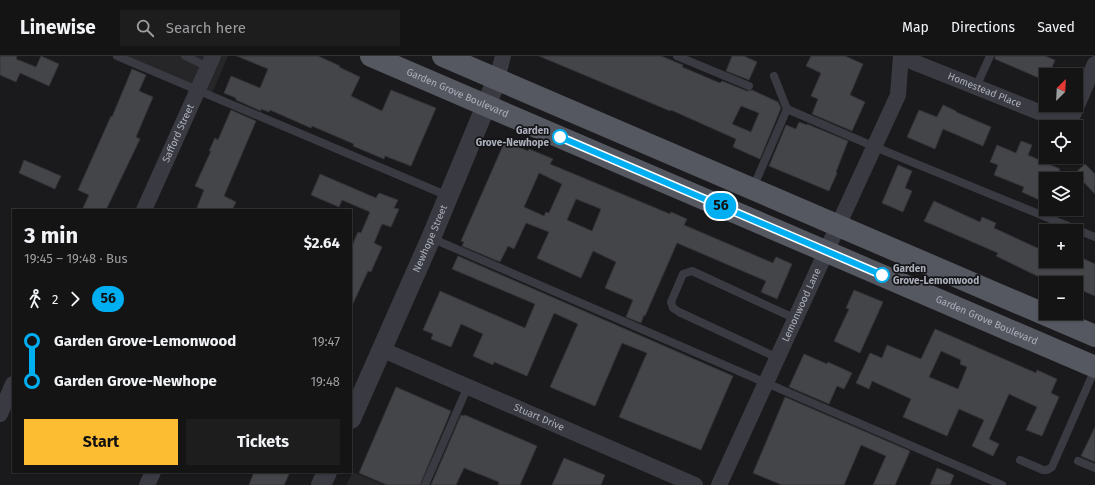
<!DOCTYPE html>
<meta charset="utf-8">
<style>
:root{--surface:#141415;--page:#1d1d1e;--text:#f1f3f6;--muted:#9d9ea0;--line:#333334;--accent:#fcbd32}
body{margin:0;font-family:"Fira Sans",sans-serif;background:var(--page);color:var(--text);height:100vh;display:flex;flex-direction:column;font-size:15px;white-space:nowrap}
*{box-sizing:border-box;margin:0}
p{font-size:13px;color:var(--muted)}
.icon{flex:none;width:22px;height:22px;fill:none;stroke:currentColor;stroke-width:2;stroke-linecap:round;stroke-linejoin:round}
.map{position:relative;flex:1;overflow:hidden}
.side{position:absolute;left:12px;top:153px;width:340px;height:264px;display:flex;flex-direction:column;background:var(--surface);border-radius:0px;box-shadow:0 1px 3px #0004,0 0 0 1px var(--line)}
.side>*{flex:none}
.badge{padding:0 8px;border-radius:13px;font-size:14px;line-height:26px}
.needle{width:26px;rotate:24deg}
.tools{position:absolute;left:1039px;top:12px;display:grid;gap:8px}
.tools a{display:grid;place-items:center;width:44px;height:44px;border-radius:0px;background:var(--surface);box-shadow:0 1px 3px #0004,0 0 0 1px var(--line);font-size:20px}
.map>.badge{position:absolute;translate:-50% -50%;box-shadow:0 0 0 2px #fff}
.legs{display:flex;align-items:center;gap:6px;height:44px;padding:0 12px;font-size:13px}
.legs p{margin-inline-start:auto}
.head{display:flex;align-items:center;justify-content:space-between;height:68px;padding:0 12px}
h1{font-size:22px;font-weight:700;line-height:30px}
.button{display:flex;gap:8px;margin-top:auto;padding:8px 12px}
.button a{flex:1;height:46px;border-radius:0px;background:var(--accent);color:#111;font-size:16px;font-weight:700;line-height:46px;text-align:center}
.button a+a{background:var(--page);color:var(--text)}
ul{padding:0 12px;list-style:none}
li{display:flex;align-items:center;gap:14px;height:40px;font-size:15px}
li i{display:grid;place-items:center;width:6px;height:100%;margin:0 5px;background:currentColor}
li i::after{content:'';width:10px;height:10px;margin:-5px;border:3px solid;border-radius:50%;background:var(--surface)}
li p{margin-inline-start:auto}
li:first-child i{background:linear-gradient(#0000 50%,currentColor 0)}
li:last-child i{background:linear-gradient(currentColor 50%,#0000 0)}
header{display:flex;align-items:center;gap:24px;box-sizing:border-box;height:56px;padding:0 20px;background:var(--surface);border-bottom:1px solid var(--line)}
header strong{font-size:19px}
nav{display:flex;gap:22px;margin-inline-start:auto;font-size:14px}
.search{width:280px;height:36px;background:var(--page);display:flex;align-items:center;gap:10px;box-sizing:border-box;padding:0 14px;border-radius:0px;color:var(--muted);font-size:15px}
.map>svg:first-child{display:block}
.built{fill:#262629}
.building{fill:#444549;stroke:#343438;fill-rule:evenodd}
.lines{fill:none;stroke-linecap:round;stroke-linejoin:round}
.service{stroke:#3a3b42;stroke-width:8}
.minor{stroke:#3a3b42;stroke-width:16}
.tertiary{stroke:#3a3b42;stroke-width:20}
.primary{stroke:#565861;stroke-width:22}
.line-1-casing{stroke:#fff;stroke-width:9}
.line-1{stroke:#00aff2;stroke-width:6}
.stop-1-dot{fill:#fff;stroke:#00aff2;stroke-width:2}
.labels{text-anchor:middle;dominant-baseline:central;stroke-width:3.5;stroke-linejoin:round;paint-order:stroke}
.street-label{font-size:10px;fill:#acb0bc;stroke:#151517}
.stop-label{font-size:10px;font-weight:bold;fill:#acb0bc;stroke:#151517;text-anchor:end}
</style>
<header>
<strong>Linewise</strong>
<div class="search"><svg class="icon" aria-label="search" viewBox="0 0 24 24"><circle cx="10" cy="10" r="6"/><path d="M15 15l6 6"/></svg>Search here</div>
<nav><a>Map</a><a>Directions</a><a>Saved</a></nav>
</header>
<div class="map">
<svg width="1095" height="429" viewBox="0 0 1095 429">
<rect width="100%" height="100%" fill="#1a1a1c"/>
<path class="built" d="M117,0H228L211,40Z
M353,416L384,429H346Z"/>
<path class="building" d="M0,0H17L16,3L36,11L41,0L59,8L49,30L20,17L16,26L0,19Z
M237,0H318L340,10L339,11L360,21L351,40L382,55L391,34L436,52L411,110L385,100L384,103L353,90L354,88L312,70L311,72L270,54L269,56L261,53V55L236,44V42L224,37L231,20L260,32L268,13Z
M539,0H661L683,9L682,11L720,27L722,25L747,35L752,34L778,46L781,52L760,103L733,91L736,83L671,54L670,55ZM741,50L759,57L751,76L732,68Z
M732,0H744L757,6L749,24L726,15Z
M811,0H845L863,8L850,39L865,46L852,75L812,58L818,43L811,40L821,17L806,10Z
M995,0H1045L1055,4L1049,19H1046V25L995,3Z
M132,13L146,19L139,35L153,41L136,81L140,83L106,154H82L89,139L78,134L111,60L112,61Z
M943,49L956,55V56L991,71L983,90L943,73L935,93L907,81L919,54L937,61Z
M231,54L256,65L224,140L236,146L232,154H196L204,134L195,130L211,95H209L215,82L218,84Z
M799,66L807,69V68L848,85L836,116L837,117L829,135L769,110L786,69L796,73Z
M505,85L528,95L529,93L553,103L550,108L670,158L671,156L687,163L684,169L773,207L776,201L792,208L777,243L761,236L766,225L677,187L645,260L644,259L641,267L626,261L633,244L605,232L616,206L593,195L581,222L537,202L549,176L526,167L514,193L508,190L500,206L462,190L464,186L461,185ZM539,117L562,128L549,157L546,156L544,160L524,151ZM576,143L601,153L592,175L567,164Z
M1021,85L1032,89L1028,99L1060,113L1055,123H1046V147L1022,136L1024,131L994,119L998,109L990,106L997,89L1016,97Z
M24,104L61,120L55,133L19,117Z
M1085,108L1095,118V138L1075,117Z
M898,109L912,115L905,132L912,135L903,156L882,147Z
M320,118L376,142L379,137L398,144L394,152L399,153L391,171L382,168L374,187L382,191L371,216L368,215L351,252V192L358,176L361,177L370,156L342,144L339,151L311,139Z
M934,145L980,166L982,161L996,167L994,172L1046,196V205H1083L1084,203L1095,208V240L1076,232V227H1062L1045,220L1044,223L1033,218L996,200L998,197L924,165Z
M458,200L733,320L701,394L619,361L647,297L622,287L595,350L550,331L578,268L554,257L527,320L494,306L493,309L473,300L483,278L461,268L451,291L431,283L433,278L423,274L440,235L525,272L535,248L452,213Z
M854,234L883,246L860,297L834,285L849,253L846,252Z
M935,273L1036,317L1037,314L1057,323L1051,337L1059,341L1042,380L1026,374L1037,351L1009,338L989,383L999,388L993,400L972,390L984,364L959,353L947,380L903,361L911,343L872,325L869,333L856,327L870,297L882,302L887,289L921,303ZM941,295L961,304L960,308L967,311L958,333L929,321Z
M804,298L827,308L828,306L852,317L844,333L837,330L829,348L789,331Z
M396,331L451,355L420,429H387L359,417Z
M785,341L910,395L895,429H873L886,400L861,389L844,429H782L753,417Z
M461,359L464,360L465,359L537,390L520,429H498L499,426L464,412L456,429H431Z
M1095,371V406L1081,400Z
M564,402L605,419L601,429H552Z
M937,412L954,419L950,429H930Z
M254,416H290L284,429H249Z"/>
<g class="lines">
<path class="service" d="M117,0L448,140
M185,0L208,11
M677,0L749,30
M774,20L787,53L875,91L1095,181
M976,31L990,0
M753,132L787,53
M431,182L1002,429
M778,302L679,256L673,252L671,246L683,218L692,215L796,263
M1020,404L1043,414H1047L1052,411L1095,313
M1078,405L1095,412
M425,429L468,330"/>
<g class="minor">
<path id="s1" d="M901,1L1069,68L1095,8"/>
<path d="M497,23L503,0"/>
<path id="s2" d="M144,154L213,0"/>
<path id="s3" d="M383,294L695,429"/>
<path d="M0,358L13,328"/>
<path d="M147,429L153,416"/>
<path id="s4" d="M719,429L898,39L901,0"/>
</g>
<g class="tertiary">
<path id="s5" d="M351,363L431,182L497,23"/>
<path d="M321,429L327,416"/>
</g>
<g class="primary">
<path id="s6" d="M371,0L1095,311"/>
<path d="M443,0L1095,280"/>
</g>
</g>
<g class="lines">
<defs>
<path id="line-1" d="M560,81L882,219"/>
</defs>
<use href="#line-1" class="line-1-casing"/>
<use href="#line-1" class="line-1"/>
</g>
<g class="stop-1-dot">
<circle cx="560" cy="81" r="7"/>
<circle cx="882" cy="219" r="7"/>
</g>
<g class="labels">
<g class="street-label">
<text stroke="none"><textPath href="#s1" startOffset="90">Homestead Place</textPath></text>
<text stroke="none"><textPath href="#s6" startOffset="94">Garden Grove Boulevard</textPath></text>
<text stroke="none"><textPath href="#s2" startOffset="84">Safford Street</textPath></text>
<text stroke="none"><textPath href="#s5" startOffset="197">Newhope Street</textPath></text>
<text stroke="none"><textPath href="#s4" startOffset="198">Lemonwood Lane</textPath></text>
<text stroke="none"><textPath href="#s6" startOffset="670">Garden Grove Boulevard</textPath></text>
<text stroke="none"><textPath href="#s3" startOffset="170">Stuart Drive</textPath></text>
</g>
<g class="stop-label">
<text x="549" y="75">Garden<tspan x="549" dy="12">Grove-Newhope</tspan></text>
<text x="893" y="213" text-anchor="start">Garden<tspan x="893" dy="12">Grove-Lemonwood</tspan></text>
</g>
</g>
</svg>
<div class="tools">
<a><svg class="needle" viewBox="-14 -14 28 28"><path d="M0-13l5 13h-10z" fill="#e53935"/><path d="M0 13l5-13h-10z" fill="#9d9ea0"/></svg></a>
<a><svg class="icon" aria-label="locate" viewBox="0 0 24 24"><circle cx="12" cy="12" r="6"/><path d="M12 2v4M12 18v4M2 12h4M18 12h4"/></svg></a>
<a><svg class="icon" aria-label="layers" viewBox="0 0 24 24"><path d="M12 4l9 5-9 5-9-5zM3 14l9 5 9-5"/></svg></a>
<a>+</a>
<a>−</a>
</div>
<b class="badge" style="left:721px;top:150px;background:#00aff2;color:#111">56</b>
<section class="side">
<div class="head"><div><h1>3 min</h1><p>19:45 – 19:48 · Bus</p></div><b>$2.64</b></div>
<div class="legs"><svg class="icon" aria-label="walk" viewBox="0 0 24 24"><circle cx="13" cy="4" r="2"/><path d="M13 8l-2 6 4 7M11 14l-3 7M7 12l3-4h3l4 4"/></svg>2<svg class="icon" aria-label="forward" viewBox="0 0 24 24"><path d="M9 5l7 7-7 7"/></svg><b class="badge" style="background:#00aff2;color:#111">56</b></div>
<ul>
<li><i style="color:#00aff2"></i><b>Garden Grove-Lemonwood</b><p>19:47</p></li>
<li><i style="color:#00aff2"></i><b>Garden Grove-Newhope</b><p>19:48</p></li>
</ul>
<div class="button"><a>Start</a><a>Tickets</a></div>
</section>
</div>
